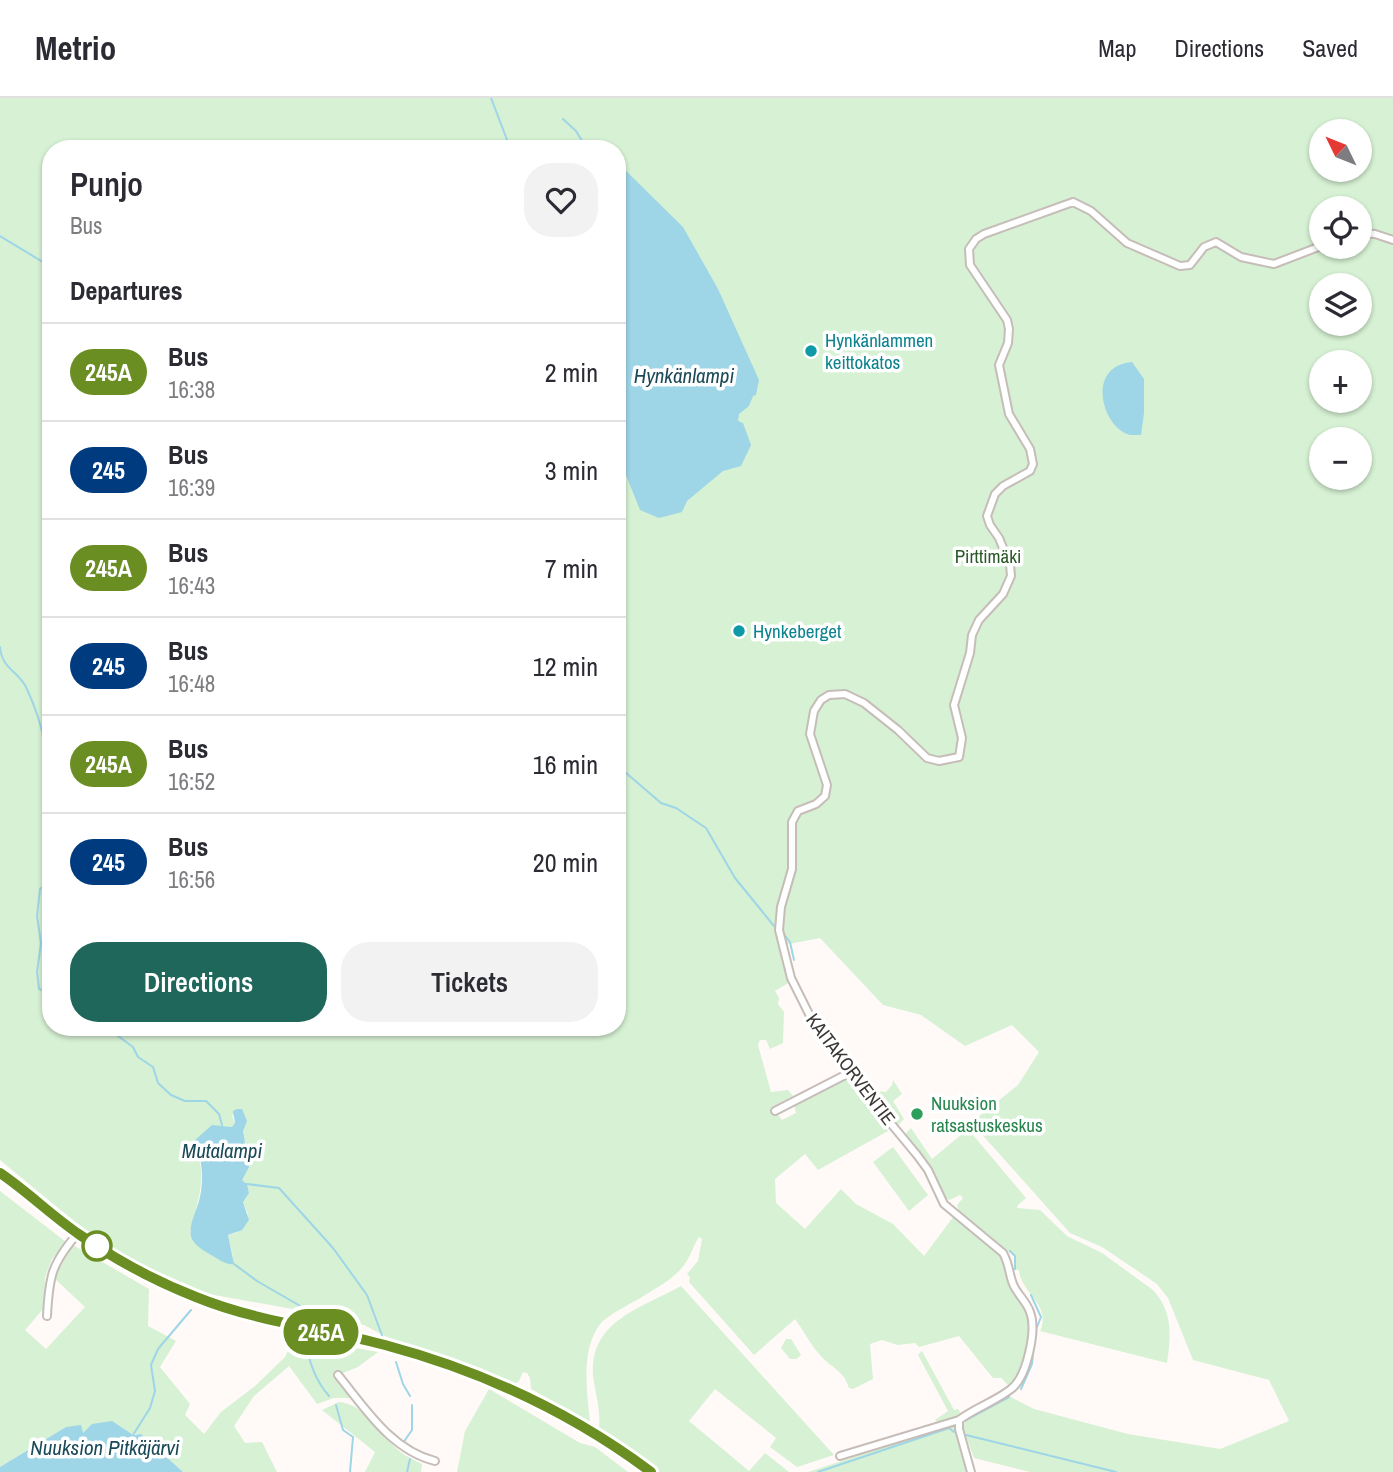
<!DOCTYPE html>
<meta charset="utf-8">
<style>
:root{--surface:#fff;--page:#f2f2f3;--text:#2b2b33;--muted:#7c7c81;--line:#e1e1e2;--accent:#1f665b}
body{margin:0;font-family:"Archivo Narrow",sans-serif;background:var(--page);color:var(--text);height:100vh;display:flex;flex-direction:column;font-size:26px;white-space:nowrap}
*{box-sizing:border-box;margin:0}
p{font-size:23px;color:var(--muted)}
.icon{flex:none;width:38px;height:38px;fill:none;stroke:currentColor;stroke-width:2;stroke-linecap:round;stroke-linejoin:round}
.map{position:relative;flex:1;overflow:hidden}
.side{position:absolute;left:42px;top:42px;width:584px;height:896px;display:flex;flex-direction:column;background:var(--surface);border-radius:28px;box-shadow:0 2px 5px #0004}
.side>*{flex:none}
.badge{padding:0 14px;border-radius:23px;font-size:24px;line-height:46px}
.needle{width:46px;rotate:313deg}
.fabs{position:absolute;left:1309px;top:21px;display:grid;gap:14px}
.fabs a{display:grid;place-items:center;width:63px;height:63px;border-radius:50%;background:var(--surface);box-shadow:0 2px 5px #0004;font-size:35px}
.map>.badge{position:absolute;translate:-50% -50%;box-shadow:0 0 0 4px #fff}
h2{padding:0 28px;font-size:26px;line-height:63px}
.round{display:grid;place-items:center;flex:none;width:74px;height:74px;border-radius:28px;background:var(--page)}
.headline{display:flex;align-items:center;justify-content:space-between;height:119px;padding:0 28px}
h1{font-size:33px;font-weight:600;line-height:52px}
.button{display:flex;gap:14px;margin-top:auto;padding:14px 28px}
.button a{flex:1;height:80px;border-radius:28px;background:var(--accent);color:#fff;font-size:28px;font-weight:600;line-height:80px;text-align:center}
.button a+a{background:var(--page);color:var(--text)}
ul{padding:0;list-style:none}
li{display:flex;align-items:center;gap:21px;height:98px;padding:0 28px;border-top:2px solid var(--line)}
li div{flex:1}
li b{display:block;font-size:26px}
li em{font-style:normal}
li .badge{min-width:77px;font-weight:700;text-align:center}
header{display:flex;align-items:center;gap:42px;box-sizing:border-box;height:98px;padding:0 35px;background:var(--surface);border-bottom:2px solid var(--line)}
header strong{font-size:33px}
nav{display:flex;gap:38px;margin-inline-start:auto;font-size:24px}
.map>svg:first-child{display:block}
.green{fill:#d6f1d3;fill-rule:evenodd}
.water{fill:#9ed5e7}
.lines{fill:none;stroke-linecap:round;stroke-linejoin:round}
.stream{stroke:#9ed5e7;stroke-width:2}
.minor-casing{stroke:#c6bdb9;stroke-width:10}
.tertiary-casing{stroke:#c6bdb9;stroke-width:11}
.minor{stroke:#fff;stroke-width:6}
.tertiary{stroke:#fff;stroke-width:8}
.line-casing{stroke:#fff;stroke-width:16}
.line{stroke:#6b8e23;stroke-width:10}
.culture-dot{fill:#0f9aa8;stroke:#fff;stroke-width:2.5}
.leisure-dot{fill:#2e9e5b;stroke:#fff;stroke-width:2.5}
.stop-dot{fill:#fff;stroke:#6b8e23;stroke-width:3.5}
.labels{text-anchor:middle;dominant-baseline:central;stroke-width:7;stroke-linejoin:round;paint-order:stroke}
.culture-label{font-size:19px;fill:#0d838f;stroke:#fff;text-anchor:start}
.park-label{font-size:19px;fill:#2b5827;stroke:#fff}
.street-label{font-size:19px;fill:#3c3836;stroke:#fff}
.leisure-label{font-size:19px;fill:#27864d;stroke:#fff;text-anchor:start}
.water-label{font-size:21px;font-style:italic;fill:#1a4957;stroke:#fff}
</style>
<header>
<strong>Metrio</strong>
<nav><a>Map</a><a>Directions</a><a>Saved</a></nav>
</header>
<div class="map">
<svg width="1393" height="1374" viewBox="0 0 1393 1374">
<rect width="100%" height="100%" fill="#fffaf7"/>
<path class="green" d="M0,0H1393V1374H1030L974,1360L963,1330L966,1320L1007,1297L1034,1311L1128,1336L1220,1351L1289,1323L1269,1282L1193,1262L1168,1200L1157,1186L1102,1149L1070,1135L977,1031V1020L1018,987L1039,954L1012,927L965,948L921,917L883,907L820,840L784,847L790,884L775,893L779,900L778,906L784,914L783,945L770,951L766,942H760L758,947L771,994L788,992L793,998L772,1009L782,1022L796,1015L794,1007L845,980L888,1033L818,1072L805,1056L775,1081L776,1105L805,1131L841,1091L856,1106L893,1126L924,1158L954,1118L978,1136L1003,1159L1010,1188L1027,1216L1029,1223L1025,1258L1022,1271L1015,1284L1009,1288L1001,1280H993L959,1238L919,1249L915,1245L898,1247L882,1242L870,1246L873,1281L853,1291L849,1290C843,1271 832,1271 820,1257C810,1246 804,1233 795,1221L754,1257L689,1184L690,1179L687,1176L698,1163L702,1141L699,1139C692,1150 690,1161 681,1171C670,1183 656,1190 642,1199C632,1205 608,1217 601,1225C580,1251 587,1293 590,1324L531,1291L530,1280L527,1275L523,1274L519,1283L515,1286L387,1239L364,1227L331,1218L209,1196L133,1163L92,1138L0,1062ZM1321,33H1360V72H1321ZM51,51H618V929H51ZM1321,110H1360V149H1321ZM1321,187H1360V226H1321ZM1321,264H1360V303H1321ZM1321,341H1360V380H1321ZM232,1017L247,1023L243,1032L245,1051L242,1082L247,1086L249,1095L243,1104L248,1116L236,1135L228,1137L233,1159L190,1134C194,1117 200,1101 201,1084C202,1068 197,1054 201,1038L216,1028L232,1029L235,1026Z
M864,975L874,993L886,994L892,987L893,982L902,996L893,1003L904,1021L898,1027L894,1026L862,988L859,982Z
M911,1030L932,1061L968,1031L1026,1100L1018,1107L1017,1110L1040,1112L1067,1138L1102,1155L1153,1192C1173,1214 1171,1237 1167,1265L1040,1233C1052,1206 1021,1196 1019,1172H1014L1015,1159L959,1114L957,1107L963,1100L960,1097L950,1102L945,1100L925,1063L906,1038V1035Z
M893,1049L928,1097L909,1113L873,1064Z
M0,1093L66,1144L52,1161L45,1179L44,1210L25,1232L46,1251L85,1209L54,1180L73,1147L149,1191L148,1228L176,1243L160,1269L190,1306L185,1317L204,1336L221,1314L255,1288L285,1259L294,1239L378,1254L358,1269L336,1278L354,1300H334L317,1306L289,1268L254,1298L234,1328L245,1345L262,1344L277,1374H183L141,1336L82,1335L66,1329L0,1369Z
M681,1188L834,1357L797,1369L770,1349L776,1340L715,1291L689,1323L749,1373L765,1355L789,1374H659L599,1331C601,1312 595,1295 593,1277C590,1222 642,1210 681,1188Z
M786,1241H791L801,1257L796,1261H790L781,1250Z
M922,1253L954,1312L958,1311L960,1314L957,1319L940,1326L935,1322L948,1313L918,1257Z
M489,1291L580,1345L595,1349L628,1374H457L465,1333Z
M339,1304C367,1307 379,1335 398,1352C405,1358 414,1362 422,1366L421,1374H365L375,1354L322,1312Z
M955,1326L968,1374H808Z"/>
<path class="water" d="M618,65L683,129L718,191L759,282L756,297L753,298L749,308L739,316L738,323L743,325L751,347L741,368L723,373L687,403L682,414L659,420L640,412L618,357Z
M1132,264L1144,281V315L1141,337C1140,337 1130,337 1130,337C1102,330 1085,268 1132,264Z
M237,1011H242L247,1023L243,1033L249,1069L242,1082L247,1086L249,1095L243,1104L249,1122L242,1132L228,1137L234,1166C226,1167 220,1162 213,1158C206,1154 196,1149 192,1141C187,1130 196,1114 199,1103C204,1085 203,1060 194,1043L212,1027L232,1029L235,1025L233,1013Z
M112,1323L133,1337L141,1336L183,1374H0V1369L66,1329L81,1327L83,1335L92,1326Z"/>
<g class="lines">
<path class="stream" d="M491,0L509,47L513,51
M563,21L576,33L585,48
M0,138L51,169
M0,549C2,571 17,572 26,589C34,606 42,629 45,648C49,667 42,690 51,708
M618,668L661,705L676,710L706,730L735,780L774,828
M51,782L40,791L37,818L41,845L37,874L39,891L51,895
M782,834L790,844L794,862
M114,929L118,938L133,949L138,959L153,969L158,985L171,997L185,1003H206L219,1016L222,1027
M848,967L853,972
M247,1086L279,1090L333,1150L367,1197L383,1240
M1010,1153L1015,1158V1171
M234,1166L257,1183L309,1213L310,1225
M1031,1197L1041,1219L1035,1234
M306,1241C308,1262 315,1282 329,1298
M396,1264L403,1286L410,1298
M1021,1291L1032,1266L1034,1246
M336,1307L343,1332L353,1339L350,1374
M412,1307V1332L403,1345L412,1350
M966,1322L1009,1299
M133,1337L150,1310L155,1293L151,1267L158,1251L191,1212
M966,1337L1116,1374
M407,1374L410,1361
M818,1374L949,1330L954,1334"/>
<defs>
<path id="minor" d="M1360,135L1375,136L1393,142
M775,1013L849,975
M47,1218C49,1179 51,1166 78,1135
M338,1277C365,1310 391,1352 435,1363
M840,1358L959,1322
M971,1374L959,1331V1322C975,1310 996,1303 1011,1291C1027,1279 1037,1232 1030,1214C1027,1204 1017,1196 1013,1186C1009,1176 1009,1165 1003,1155L944,1106L928,1072L917,1057L849,975L815,928L791,880L779,832L781,809L792,771V724L798,713L816,706L825,698L827,687L810,636L814,613L821,602L829,597L845,596L864,605L898,632L927,660L939,663L959,659L962,640L954,607L970,555L972,537L979,522L1003,496L1011,478L1010,467L999,440L990,427L987,418L995,396L1003,388L1030,373L1033,366L1030,351L1009,316L999,267L1008,245L1009,231L1007,222L970,167L969,151L976,141L984,136L1073,104L1091,113L1127,145L1180,168L1190,167L1204,149L1216,144L1241,159L1274,166L1321,148"/>
<path id="tertiary" d="M0,1075C28,1094 52,1118 80,1137C116,1162 155,1183 196,1199C257,1224 322,1231 385,1247C482,1272 571,1314 651,1374"/>
</defs>
<use href="#minor" class="minor-casing"/>
<use href="#tertiary" class="tertiary-casing"/>
<use href="#minor" class="minor"/>
<use href="#tertiary" class="tertiary"/>
</g>
<g class="lines">
<defs>
<path id="line" d="M0,1075C28,1094 52,1118 80,1137C116,1162 155,1183 196,1199C257,1224 322,1230 385,1247C482,1273 571,1314 651,1374"/>
</defs>
<use href="#line" class="line-casing"/>
<use href="#line" class="line"/>
</g>
<g class="culture-dot">
<circle cx="811" cy="253" r="7"/>
<circle cx="739" cy="533" r="7"/>
</g>
<circle class="leisure-dot" cx="917" cy="1016" r="7"/>
<circle class="stop-dot" cx="97" cy="1148" r="14"/>
<g class="labels">
<g class="culture-label">
<text x="825" y="242">Hynkänlammen<tspan x="825" dy="22">keittokatos</tspan></text>
<text x="753" y="533">Hynkeberget</text>
</g>
<g class="park-label">
<text x="988" y="458">Pirttimäki</text>
</g>
<g class="street-label">
<text transform="translate(851 971) rotate(53)">KAITAKORVENTIE</text>
</g>
<g class="leisure-label">
<text x="931" y="1005">Nuuksion<tspan x="931" dy="22">ratsastuskeskus</tspan></text>
</g>
<g class="water-label">
<text x="684" y="277">Hynkänlampi</text>
<text x="222" y="1052">Mutalampi</text>
<text x="105" y="1349">Nuuksion Pitkäjärvi</text>
</g>
</g>
</svg>
<div class="fabs">
<a><svg class="needle" viewBox="-14 -14 28 28"><path d="M0-13l5 13h-10z" fill="#e53935"/><path d="M0 13l5-13h-10z" fill="#7c7c81"/></svg></a>
<a><svg class="icon" aria-label="locate" viewBox="0 0 24 24"><circle cx="12" cy="12" r="6"/><path d="M12 2v4M12 18v4M2 12h4M18 12h4"/></svg></a>
<a><svg class="icon" aria-label="layers" viewBox="0 0 24 24"><path d="M12 4l9 5-9 5-9-5zM3 14l9 5 9-5"/></svg></a>
<a>+</a>
<a>−</a>
</div>
<b class="badge" style="left:321px;top:1234px;background:#6b8e23;color:#fff">245A</b>
<section class="side">
<div class="headline"><div><h1>Punjo</h1><p>Bus</p></div><a class="round"><svg class="icon" aria-label="heart" viewBox="0 0 24 24"><path d="M12 20l-8-8c-3-5 5-10 8-4 3-6 11-1 8 4z"/></svg></a></div>
<h2>Departures</h2>
<ul>
<li><span class="badge" style="background:#6b8e23;color:#fff">245A</span><div><b>Bus</b><p>16:38</p></div><em>2 min</em></li>
<li><span class="badge" style="background:#003b80;color:#fff">245</span><div><b>Bus</b><p>16:39</p></div><em>3 min</em></li>
<li><span class="badge" style="background:#6b8e23;color:#fff">245A</span><div><b>Bus</b><p>16:43</p></div><em>7 min</em></li>
<li><span class="badge" style="background:#003b80;color:#fff">245</span><div><b>Bus</b><p>16:48</p></div><em>12 min</em></li>
<li><span class="badge" style="background:#6b8e23;color:#fff">245A</span><div><b>Bus</b><p>16:52</p></div><em>16 min</em></li>
<li><span class="badge" style="background:#003b80;color:#fff">245</span><div><b>Bus</b><p>16:56</p></div><em>20 min</em></li>
</ul>
<div class="button"><a>Directions</a><a>Tickets</a></div>
</section>
</div>
